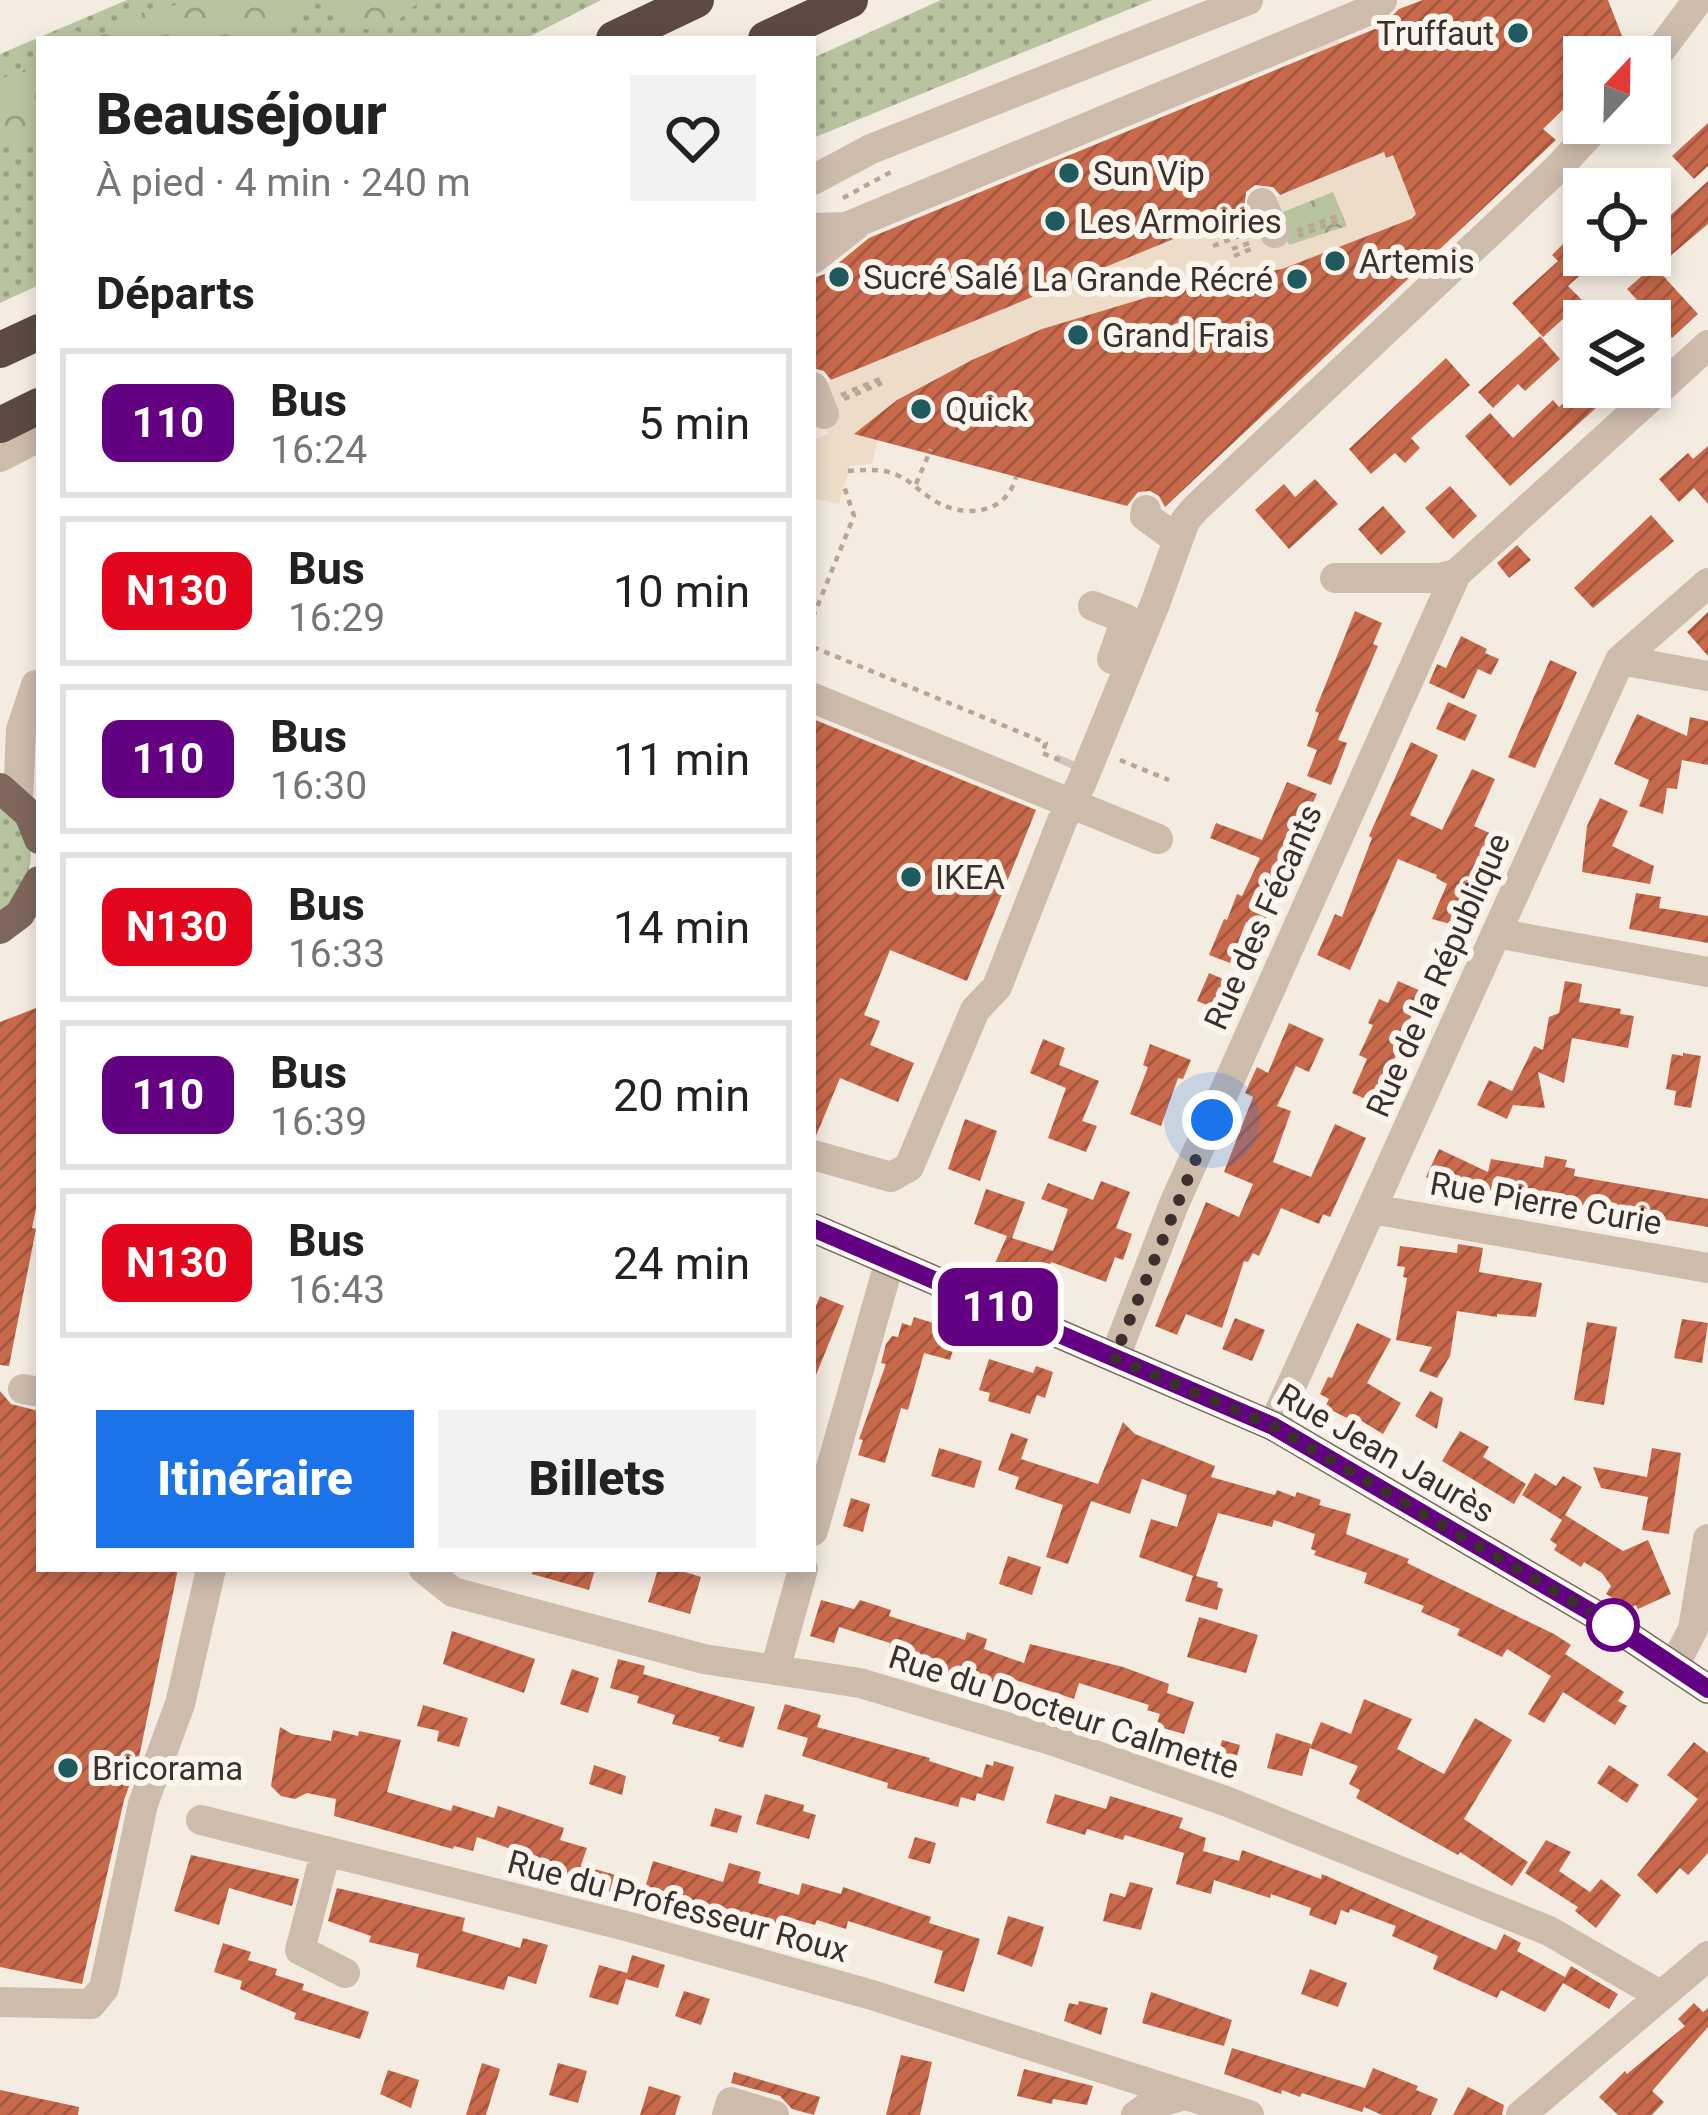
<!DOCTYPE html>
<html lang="fr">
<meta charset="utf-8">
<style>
:root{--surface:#fff;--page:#f2f2f2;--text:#222;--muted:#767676;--line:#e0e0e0;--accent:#1a73e8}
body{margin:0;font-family:Roboto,sans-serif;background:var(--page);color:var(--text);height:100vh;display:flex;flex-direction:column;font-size:45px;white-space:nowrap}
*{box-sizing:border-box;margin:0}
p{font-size:39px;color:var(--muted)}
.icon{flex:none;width:66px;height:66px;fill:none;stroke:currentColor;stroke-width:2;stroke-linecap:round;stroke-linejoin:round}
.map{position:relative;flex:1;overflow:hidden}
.details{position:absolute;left:36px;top:36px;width:780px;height:1536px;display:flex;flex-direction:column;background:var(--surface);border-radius:0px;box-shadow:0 6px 18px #0003}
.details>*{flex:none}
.badge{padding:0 24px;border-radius:18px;font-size:42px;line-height:78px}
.needle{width:78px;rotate:22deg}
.controls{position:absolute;left:1563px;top:36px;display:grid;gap:24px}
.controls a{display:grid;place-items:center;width:108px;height:108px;border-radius:0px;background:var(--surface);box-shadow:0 6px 18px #0003;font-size:60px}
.you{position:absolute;width:60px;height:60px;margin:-30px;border:9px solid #fff;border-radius:50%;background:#1a73e8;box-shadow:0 0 0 18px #1a73e833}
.map>.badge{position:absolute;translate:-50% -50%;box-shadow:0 0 0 6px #fff}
h2{padding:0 60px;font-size:45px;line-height:108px}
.round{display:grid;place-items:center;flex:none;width:126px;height:126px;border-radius:0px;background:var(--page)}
.head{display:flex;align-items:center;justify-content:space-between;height:204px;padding:0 60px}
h1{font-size:57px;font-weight:800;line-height:90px}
.primary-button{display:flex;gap:24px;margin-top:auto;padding:24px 60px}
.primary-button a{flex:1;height:138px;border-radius:0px;background:var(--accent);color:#fff;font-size:48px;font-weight:800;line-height:138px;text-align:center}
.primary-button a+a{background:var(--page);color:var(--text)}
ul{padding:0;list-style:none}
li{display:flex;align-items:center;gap:36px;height:150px;margin:0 24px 18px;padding:0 36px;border:6px solid var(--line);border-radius:0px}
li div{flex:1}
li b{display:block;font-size:45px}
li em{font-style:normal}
li .badge{min-width:132px;font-weight:700;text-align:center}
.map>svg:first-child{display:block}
.grass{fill:url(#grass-dots)}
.forest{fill:url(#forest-crowns)}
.plaza{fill:#ecdcc8;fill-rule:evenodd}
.building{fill:url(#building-hatch)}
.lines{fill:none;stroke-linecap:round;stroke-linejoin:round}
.minor-tunnel{stroke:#cfc6bd;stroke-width:30;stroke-dasharray:30 15;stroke-linecap:butt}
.path{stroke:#b9a596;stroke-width:4.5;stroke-dasharray:6 6;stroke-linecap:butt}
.minor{stroke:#cdbbac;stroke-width:30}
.major{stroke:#7d675c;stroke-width:30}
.highway{stroke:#5c4a42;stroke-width:36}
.line-casing{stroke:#fff;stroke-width:27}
.line{stroke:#640082;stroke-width:18}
.walk{stroke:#3b302b;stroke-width:12;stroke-dasharray:0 21.6}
.poi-dot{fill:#1f5a5e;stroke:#fbf5ee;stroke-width:4.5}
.stop-dot{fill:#fff;stroke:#640082;stroke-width:6}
.labels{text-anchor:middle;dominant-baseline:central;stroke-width:12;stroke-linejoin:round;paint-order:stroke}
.poi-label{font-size:33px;fill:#3b302b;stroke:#fbf5ee;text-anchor:start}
.street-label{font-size:33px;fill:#3b302b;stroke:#fbf5ee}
</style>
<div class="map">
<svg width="1708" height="2115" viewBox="0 0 1708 2115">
<defs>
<pattern id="grass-dots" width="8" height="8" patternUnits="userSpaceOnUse" patternTransform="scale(3)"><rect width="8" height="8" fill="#b8c4a0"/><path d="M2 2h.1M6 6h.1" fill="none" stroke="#97a083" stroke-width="1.8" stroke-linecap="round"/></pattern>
<pattern id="forest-crowns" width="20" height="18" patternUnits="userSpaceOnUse" patternTransform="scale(3)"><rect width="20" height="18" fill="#b8c4a0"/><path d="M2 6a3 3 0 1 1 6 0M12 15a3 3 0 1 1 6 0" fill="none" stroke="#97a083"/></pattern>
<pattern id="building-hatch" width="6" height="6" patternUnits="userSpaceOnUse" patternTransform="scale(3)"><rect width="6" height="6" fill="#c8694b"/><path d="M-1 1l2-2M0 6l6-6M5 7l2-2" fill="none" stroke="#a4573f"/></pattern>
</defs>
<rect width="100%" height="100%" fill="#f4ebe1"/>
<path class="grass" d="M127,0H601L525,39H39V285L0,303V54Z
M941,0H1152L813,138V58Z
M0,801C44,841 38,873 0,914Z"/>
<path class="forest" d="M198,0H307L280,31V39H66L72,29L96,38L144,12Z
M313,0H471L419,2L384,32L353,27Z
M39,64V132L0,149V79Z
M1335,188L1351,228L1291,251L1277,212Z"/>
<path class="plaza" d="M1336,32L1386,157L1393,155L1416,214L1410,217L1428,261L1407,282L1385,229L1282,269L1165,292L1042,329L972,360L897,400L856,433L878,440L872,464L850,466L839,504L813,498V440L828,434L813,388L1358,163L1311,42ZM1333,192L1347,226L1289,245L1278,214Z"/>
<path class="building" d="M1423,0H1608L1627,49L1618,57H1584V89L1543,129L1556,140L1165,507L1159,496L1150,491L1138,492L1127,506L854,434L897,400L972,360L1042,329L1165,292L1282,269L1411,219L1416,214L1393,155L1386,158L1384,152L1280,195L1273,187L1255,185L1246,192L1244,210L831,380L824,371L813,368V278L825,274L869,238L1382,26L1399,9Z
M1708,123V166L1694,179L1672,156Z
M1708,181V224L1656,268L1698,314L1672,338L1627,289L1650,269V234Z
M1584,223V255H1603L1568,286L1583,301L1543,337L1512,303L1558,261L1552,255Z
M1540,336L1560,359L1525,391L1518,384L1493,408L1478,392Z
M1446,358L1470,385L1411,438L1420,448L1405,463L1395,453L1371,474L1349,449Z
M1581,387H1619L1510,486L1465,436L1490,413L1513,438L1553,400L1559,407Z
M1708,446V504L1694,488L1679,502L1659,479L1688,453L1693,459Z
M1315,479L1338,504L1289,549L1255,510L1284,484L1295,497Z
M1450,486L1477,516L1453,539L1425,508Z
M1383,506L1406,532L1381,555L1358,529Z
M1651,515L1674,541L1593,608L1574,588Z
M1517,545L1531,560L1509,578L1497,563Z
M1355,611L1382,623L1373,644L1378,646L1338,740L1347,743L1331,785L1307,776L1317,750L1307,746L1319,713L1315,711Z
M1708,612V656L1687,632Z
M1461,636L1487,649L1485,653L1499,659L1491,675L1478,669L1464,699L1429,683L1437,664L1446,668Z
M1550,660L1577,672L1535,768L1508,757Z
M1448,702L1477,715L1465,741L1436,729Z
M1637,714L1687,736L1690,717L1708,721V765L1682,760L1677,789L1667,788L1663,814L1639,806L1649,780L1614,764Z
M813,719L1036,810L967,981L890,950L864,1015L880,1021L870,1045L914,1063L898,1102L840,1078L816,1136H813Z
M1411,742L1438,755L1410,815L1442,830L1472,769L1495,779L1474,826L1505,840L1461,927L1432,919L1447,884L1436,878L1437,875L1398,859L1350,970L1317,955L1335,914L1342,917L1372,838L1369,836Z
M1287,782L1317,794L1285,861L1289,863L1262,928L1246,922L1230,963L1209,955L1224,919L1227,920L1237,894L1242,896L1260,858L1210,838L1216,823L1262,840Z
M1600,798L1628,811L1612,846L1654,866L1650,884L1582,872L1587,826Z
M1636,893L1661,897L1659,908L1708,916V943L1629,929Z
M1209,973L1237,985L1224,1012L1197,1001Z
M1398,981L1421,991L1377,1104L1352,1093L1367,1059L1359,1055L1373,1025L1368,1023L1379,999L1388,1003Z
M1565,981L1582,984L1579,1002L1621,1009L1620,1014L1634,1016L1628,1048L1572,1038L1564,1083L1538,1072L1545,1108L1513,1105L1507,1119L1477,1105L1489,1080L1512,1091L1534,1046L1543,1050L1549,1017L1559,1013Z
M39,1007V1194L32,1228L36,1229L9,1366L0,1365V1022Z
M1289,1023L1324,1039L1309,1072L1296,1066L1277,1106L1291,1111L1273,1162L1311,1177L1335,1124L1366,1138L1330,1217L1323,1214L1319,1224L1281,1208L1259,1256L1253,1253L1248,1262L1244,1261L1222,1328L1186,1314L1177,1335L1155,1326L1206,1202L1239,1217L1253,1184L1224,1172L1253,1097L1245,1093L1257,1067L1268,1073Z
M1043,1039L1065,1048L1059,1065L1099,1081L1082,1121L1097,1126L1086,1152L1048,1138L1066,1088L1030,1073Z
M1150,1044L1191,1060L1183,1079L1178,1078L1161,1126L1130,1114L1148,1067L1143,1065Z
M1683,1053L1701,1056L1691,1108L1674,1105L1676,1091L1666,1089L1672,1054L1683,1056Z
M965,1119L997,1131L980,1181L948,1169Z
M1439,1149L1488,1172L1491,1159L1543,1168L1545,1156L1567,1160L1565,1167L1575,1169L1574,1176L1708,1199V1227L1460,1185L1457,1192L1426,1177Z
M1101,1181L1130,1192L1116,1228L1132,1234L1123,1260L1115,1257L1106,1282L1051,1262L1045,1278L1030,1271L1027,1278L1018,1274L1016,1280L992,1270L1007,1236L974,1224L986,1189L1025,1202L1012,1238L1053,1251L1068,1209L1041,1199L1048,1183L1093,1200Z
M1458,1244L1483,1248L1479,1272L1542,1283L1536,1317L1497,1314V1317L1457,1311L1450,1356L1437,1378L1419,1371L1432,1347L1396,1340L1407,1278L1403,1277L1405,1267L1397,1266L1400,1246L1457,1253Z
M820,1296L844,1306L814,1380L813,1313Z
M914,1317L959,1331L950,1360L924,1353L908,1410L901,1408L885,1463L858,1455L863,1440L859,1439L886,1364L881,1363L886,1344L892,1336L898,1337L902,1323L911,1326Z
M1235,1318L1265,1330L1252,1361L1222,1349Z
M1682,1319L1708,1323L1702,1363L1674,1358Z
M1587,1322L1617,1327L1604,1405L1574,1400Z
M1357,1323L1391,1339L1367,1383L1401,1403L1383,1434L1350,1414L1347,1418L1325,1407L1329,1399L1320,1394L1328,1377L1332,1378Z
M989,1359L1033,1373L1036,1366L1053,1372L1045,1398L1037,1395L1030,1414L988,1401L990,1393L979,1390Z
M0,1391L11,1404L39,1411V1569H178L138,1762L124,1800L82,1984L0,1967Z
M1430,1391L1443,1398L1437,1429L1415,1416Z
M1123,1422L1135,1434L1215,1466L1211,1477L1275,1495L1277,1490L1295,1497L1297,1492L1321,1500L1319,1505L1351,1514L1346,1534L1409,1559L1407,1563L1554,1634L1571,1645L1565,1654L1624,1692L1618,1701L1627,1706L1615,1725L1563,1692L1544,1723L1528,1714L1551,1676L1507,1649L1502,1657L1457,1635L1460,1629L1421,1612L1424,1606L1364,1583L1367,1573L1314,1555L1316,1551L1311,1549L1315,1534L1274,1520L1272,1527L1218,1513L1196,1576L1218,1582L1217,1587L1223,1589L1217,1610L1185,1601L1193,1576L1139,1557L1151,1519L1177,1527L1187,1495L1142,1479L1130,1514L1091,1501L1068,1564L1046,1557L1063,1505L1015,1489L1019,1477L998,1470L1011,1433L1028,1439L1021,1459L1098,1484Z
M1460,1431L1489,1447L1483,1457L1526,1484L1514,1504L1442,1461Z
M939,1448L982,1461L974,1488L931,1476Z
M1652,1448L1681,1453L1669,1534L1642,1530L1648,1497L1601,1488L1593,1467L1647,1477Z
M1535,1473L1556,1486L1563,1476L1582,1487L1565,1515L1623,1551L1648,1540L1671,1594L1638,1609L1636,1605L1629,1608L1606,1594L1611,1586L1602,1573L1584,1562L1581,1567L1554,1550L1557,1545L1550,1540L1562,1520L1522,1495Z
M851,1498L870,1504L863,1532L843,1526Z
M1008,1556L1041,1567L1032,1595L999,1584Z
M533,1569H595L589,1590L532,1574Z
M658,1569H675L701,1577L690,1614L648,1602Z
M821,1600L854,1609L860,1600L891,1610L889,1616L965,1640L967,1632L987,1639L984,1649L1024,1663L1030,1644L1123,1667L1169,1684L1167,1693L1194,1702L1184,1734L1156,1726L1160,1714L1147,1710L1149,1705L1079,1683L1074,1699L997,1674L994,1682L955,1669L953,1677L924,1668L926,1660L889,1648L890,1643L839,1627L834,1643L810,1636Z
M1199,1617L1258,1635L1246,1673L1187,1657Z
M452,1631L535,1659L524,1693L443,1664Z
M618,1659L645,1666L643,1674L755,1707L743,1748L718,1741L720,1737L672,1724L675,1715L637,1703L639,1696L610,1688Z
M572,1669L599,1678L588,1713L560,1704Z
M1364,1699L1412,1719L1397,1749L1444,1774L1475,1718L1512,1740L1464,1819L1528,1862L1512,1886L1460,1852L1458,1855L1356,1798L1360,1790L1349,1784L1358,1766L1310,1748L1321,1722L1351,1734Z
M785,1704L821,1715L817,1727L930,1758L929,1761L982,1778L986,1764L993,1766L994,1761L1014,1767L1004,1801L977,1793L975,1801L961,1797L958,1807L887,1788L888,1783L802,1756L808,1738L777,1729Z
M423,1705L468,1718L459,1747L437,1741L439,1731L417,1726Z
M280,1727L292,1734L331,1741L333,1730L358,1736L359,1731L401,1740L387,1792L451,1811L453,1805L494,1818L498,1806L564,1828L560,1840L587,1848L581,1865L629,1879L624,1896L555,1875L558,1866L477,1837L473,1851L454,1846L453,1849L334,1816L336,1799L307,1793L295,1799L281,1796L271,1786Z
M1276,1733L1311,1744L1302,1776L1267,1768Z
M1222,1740L1240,1745L1233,1771L1215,1767Z
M1694,1742L1708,1753V1853L1688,1875L1680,1868L1657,1894L1637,1875L1698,1799L1667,1775Z
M594,1765L626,1776L622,1795L589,1784Z
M1609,1765L1639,1785L1627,1803L1597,1783Z
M765,1794L804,1805L803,1811L816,1815L809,1839L756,1824Z
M1055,1794L1106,1809L1110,1796L1183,1818L1179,1828L1206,1838L1203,1851L1239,1861L1242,1850L1321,1879L1322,1874L1496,1950L1504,1934L1521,1943L1517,1951L1565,1977L1571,1966L1618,1994L1609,2009L1563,1983L1545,2012L1501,1990L1497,1998L1433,1969L1438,1956L1392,1936L1396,1926L1350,1909L1349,1913L1341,1910L1336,1925L1309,1915L1311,1908L1271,1894L1270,1898L1214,1880L1211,1894L1176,1884L1184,1853L1125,1835L1123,1840L1087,1829L1085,1835L1046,1823Z
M715,1808L742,1816L737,1833L710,1826Z
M915,1837L936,1843L930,1864L908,1858Z
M1546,1840L1571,1852L1559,1871L1590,1892L1601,1879L1621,1895L1596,1928L1575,1911L1578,1907L1525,1873Z
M191,1855L299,1879L292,1906L229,1888L219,1925L174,1911Z
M653,1861L723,1882L729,1863L761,1872L758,1883L799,1895L802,1883L841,1894L843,1887L931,1917L929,1923L980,1939L964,1992L934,1983L943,1951L848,1921L846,1929L817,1920L815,1925L786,1917L783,1926L723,1908L719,1923L695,1916L699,1903L645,1888Z
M1130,1882L1153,1888L1141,1930L1103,1921L1110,1893L1125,1897Z
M337,1888L465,1918L462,1931L520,1948L523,1938L548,1945L536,1984L508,1976L504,1990L416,1967L419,1954L369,1942L371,1936L328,1921Z
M1008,1916L1044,1927L1032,1967L997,1954Z
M223,1943L251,1952L248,1960L277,1969L275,1975L304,1984L302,1990L369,2012L360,2039L294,2019L296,2013L240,1989L242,1981L214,1972Z
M632,1955L665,1965L658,1988L626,1979L618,2005L589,1997L599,1965L627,1973Z
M1310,1969L1347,1983L1338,2007L1301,1994Z
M684,1991L710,1999L701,2025L675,2016Z
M1151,1992L1232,2020L1224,2046L1142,2023Z
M1079,2001L1108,2008L1101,2035L1064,2021L1069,2003L1078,2005Z
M1694,2003L1703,2012L1708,2008V2027L1652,2091L1664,2102L1652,2115H1618L1599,2097L1625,2071L1627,2074L1685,2026L1678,2019Z
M1232,2048L1365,2088L1373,2068L1418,2086L1416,2090L1438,2099L1431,2115H1382L1364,2107L1362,2112L1302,2093L1300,2097L1282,2090L1281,2094L1224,2074Z
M901,2055L932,2062L920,2115H886Z
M482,2063L500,2069L486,2115H466Z
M558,2063L587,2071L578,2103L549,2095Z
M1024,2069L1093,2086L1087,2105L1053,2099L1052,2104L1017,2096Z
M388,2070L419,2080L411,2108L380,2094Z
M734,2072L820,2097L814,2115L792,2109L780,2096L731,2083Z
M649,2086L681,2096L675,2115H640Z
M1468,2087L1504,2105L1502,2115H1453Z
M0,2090L79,2107L78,2115H0Z"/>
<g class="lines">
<path class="minor-tunnel" d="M1068,767L1071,760"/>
<path class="path" d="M843,198L891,172
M1297,231L1342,214
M1298,236L1344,219
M1213,246L1247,233
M1232,249L1249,243
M1234,256L1251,249
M841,395L880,379
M844,399L882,383
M848,471C865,470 881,468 897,475C911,481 917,489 929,497C958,519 1006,517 1016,477
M916,484L931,449
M813,617L854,516L844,486
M813,647L1046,743L1042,753L1060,760
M1120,760L1169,780"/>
<path class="minor" d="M1650,64L1698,0
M813,180L871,149L1248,0
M1262,203L1275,233
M813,228L846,227L1375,8L1382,0
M813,259L855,226
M813,387L824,414
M0,457L39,437
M1146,510L1145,516L1178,540
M1335,578H1439L1456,574L1708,345
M1093,606L1126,619L1112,659
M1620,660L1708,676
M813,698L1158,839
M18,801L21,730L36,685
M1496,933L1708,972
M813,1155L891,1177L909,1167L975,1010L997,987L1062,821L1081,784L1155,604L1185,521L1195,509L1557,169L1600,123
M1372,1209L1708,1268
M1115,1357L1174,1204L1456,574
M23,1389L39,1392
M1273,1426L1620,660L1708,583
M813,1531L890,1260
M424,1569L453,1592L704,1659L860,1683L1057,1742L1228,1802L1549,1931L1660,1995
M1675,1664L1693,1629L1708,1539
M775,1670L803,1569
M201,1820L630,1927L872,1995L1249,2115
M326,1851L300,1950L345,1973
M0,2002L91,2004L104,1988L143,1804L180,1704L211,1569
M727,2115L731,2102L774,2115
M1136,2115L1152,2104L1185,2095
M1521,2115L1708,1956"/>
<path class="major" d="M0,788L29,814L39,839
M0,929L20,914L39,881
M813,1228L1273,1426L1603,1619L1708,1689"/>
<path class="highway" d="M614,39L696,0
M766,39L850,0
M0,350L39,332
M0,425L39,406"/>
</g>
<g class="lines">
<defs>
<path id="line" d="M813,1228L1273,1426L1603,1619L1708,1689"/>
</defs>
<use href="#line" class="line-casing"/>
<use href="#line" class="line"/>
<path class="walk" d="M1212,1120L1114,1358L1273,1426L1613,1625"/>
</g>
<g class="poi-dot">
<circle cx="1518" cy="33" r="12"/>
<circle cx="1069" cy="173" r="12"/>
<circle cx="1055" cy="221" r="12"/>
<circle cx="1335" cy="261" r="12"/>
<circle cx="839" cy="277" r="12"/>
<circle cx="1297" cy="279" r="12"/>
<circle cx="1078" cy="335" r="12"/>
<circle cx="921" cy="409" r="12"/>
<circle cx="911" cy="877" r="12"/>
<circle cx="68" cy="1768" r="12"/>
</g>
<circle class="stop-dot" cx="1613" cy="1625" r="24"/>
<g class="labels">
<g class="poi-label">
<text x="1494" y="33" text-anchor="end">Truffaut</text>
<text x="1093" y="173">Sun Vip</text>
<text x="1079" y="221">Les Armoiries</text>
<text x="1359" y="261">Artemis</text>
<text x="863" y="277">Sucré Salé</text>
<text x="1273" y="279" text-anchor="end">La Grande Récré</text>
<text x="1102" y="335">Grand Frais</text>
<text x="945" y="409">Quick</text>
<text x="935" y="877">IKEA</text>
<text x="92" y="1768">Bricorama</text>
</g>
<g class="street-label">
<text transform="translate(1263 917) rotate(-66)">Rue des Fécants</text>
<text transform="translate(1438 975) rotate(-66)">Rue de la République</text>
<text transform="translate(1546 1203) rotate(10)">Rue Pierre Curie</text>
<text transform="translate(1386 1453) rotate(30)">Rue Jean Jaurès</text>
<text transform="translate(1064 1712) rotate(18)">Rue du Docteur Calmette</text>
<text transform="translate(678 1906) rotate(15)">Rue du Professeur Roux</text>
</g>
</g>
</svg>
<div class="controls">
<a><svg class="needle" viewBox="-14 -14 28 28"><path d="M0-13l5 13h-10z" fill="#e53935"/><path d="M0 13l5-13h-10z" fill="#767676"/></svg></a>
<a><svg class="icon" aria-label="locate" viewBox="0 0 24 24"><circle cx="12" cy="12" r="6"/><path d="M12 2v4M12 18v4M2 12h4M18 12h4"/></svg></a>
<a><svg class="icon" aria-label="layers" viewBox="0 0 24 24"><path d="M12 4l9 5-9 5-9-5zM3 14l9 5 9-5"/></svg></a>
</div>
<div class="you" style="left:1212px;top:1120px"></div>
<b class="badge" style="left:998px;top:1307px;background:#640082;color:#fff">110</b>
<section class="details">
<div class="head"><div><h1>Beauséjour</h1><p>À pied · 4 min · 240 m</p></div><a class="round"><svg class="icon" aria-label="heart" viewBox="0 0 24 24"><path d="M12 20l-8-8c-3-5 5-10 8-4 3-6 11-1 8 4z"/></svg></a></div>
<h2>Départs</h2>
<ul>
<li><span class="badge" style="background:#640082;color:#fff">110</span><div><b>Bus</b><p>16:24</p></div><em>5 min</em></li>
<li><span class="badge" style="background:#e3051c;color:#fff">N130</span><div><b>Bus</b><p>16:29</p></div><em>10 min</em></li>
<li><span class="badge" style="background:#640082;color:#fff">110</span><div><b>Bus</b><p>16:30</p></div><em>11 min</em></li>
<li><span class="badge" style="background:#e3051c;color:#fff">N130</span><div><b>Bus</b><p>16:33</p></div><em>14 min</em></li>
<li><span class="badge" style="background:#640082;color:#fff">110</span><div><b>Bus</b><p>16:39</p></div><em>20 min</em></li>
<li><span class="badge" style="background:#e3051c;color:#fff">N130</span><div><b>Bus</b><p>16:43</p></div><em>24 min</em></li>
</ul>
<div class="primary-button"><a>Itinéraire</a><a>Billets</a></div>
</section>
</div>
